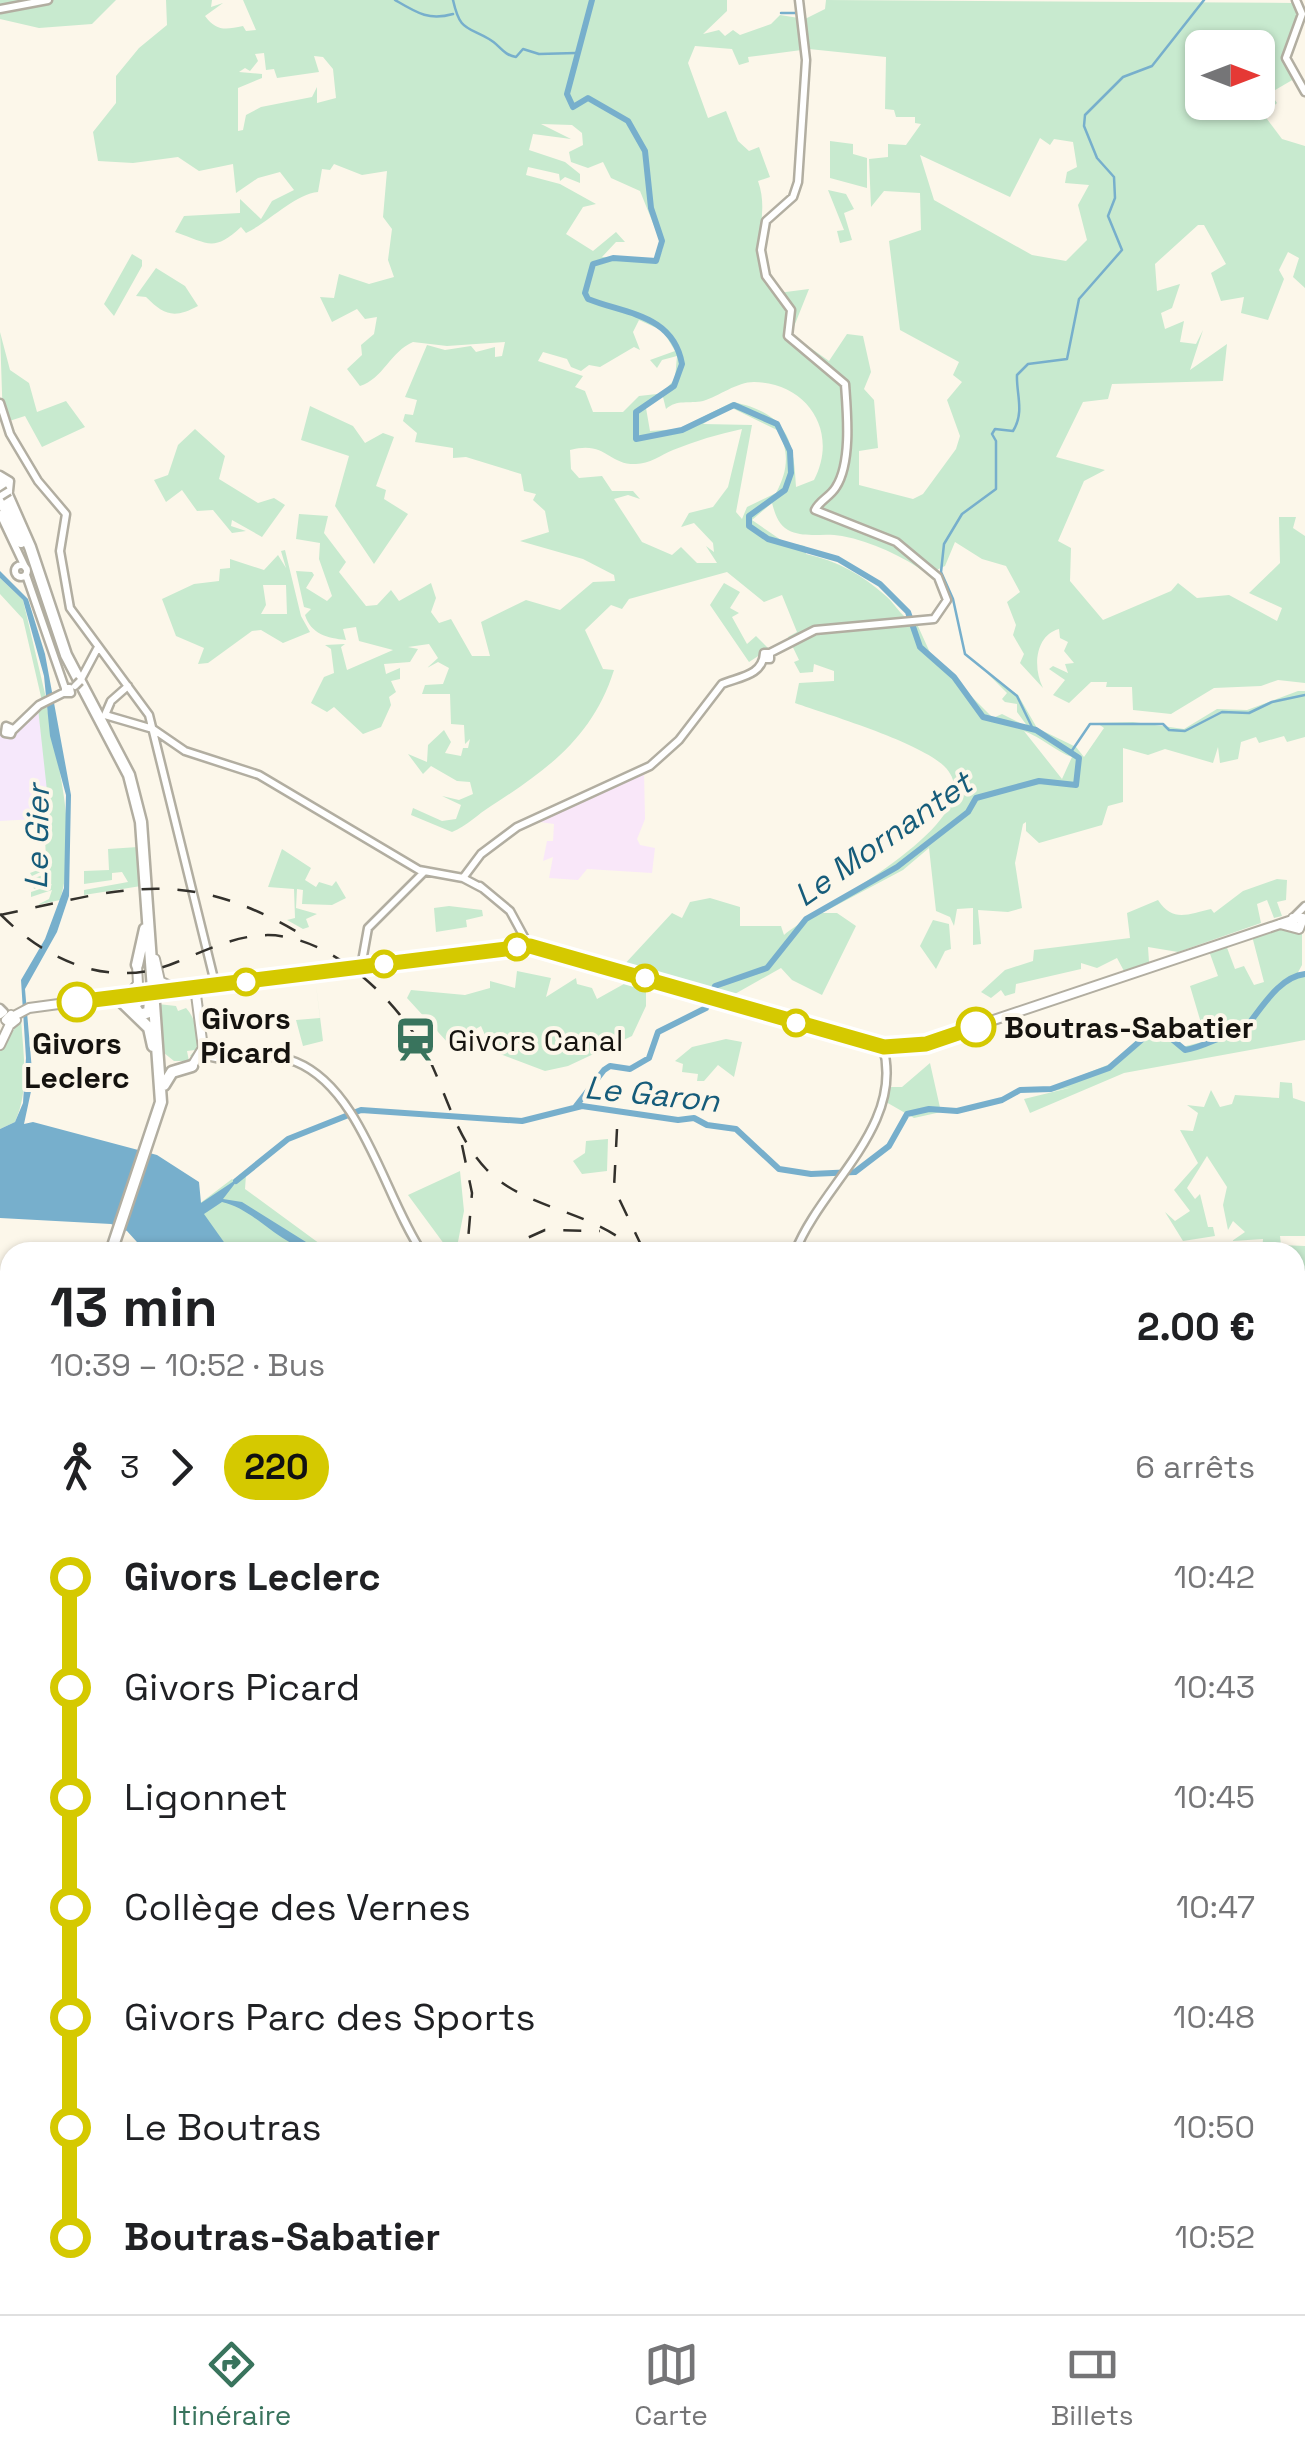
<!DOCTYPE html>
<html lang="fr">
<meta charset="utf-8">
<style>
:root{--surface:#fff;--page:#f2f2f2;--text:#202124;--muted:#757577;--line:#e0e0e0;--accent:#39745d}
body{margin:0;font-family:"Space Grotesk",sans-serif;background:var(--page);color:var(--text);height:100vh;display:flex;flex-direction:column;font-size:38px;white-space:nowrap}
*{box-sizing:border-box;margin:0}
p{font-size:32px;color:var(--muted)}
.icon{flex:none;width:55px;height:55px;fill:none;stroke:currentColor;stroke-width:2;stroke-linecap:round;stroke-linejoin:round}
.map{position:relative;flex:1;overflow:hidden}
.panel{position:absolute;left:0px;top:1242px;width:1305px;height:1072px;display:flex;flex-direction:column;background:var(--surface);border-radius:30px 30px 0 0;box-shadow:0 2px 8px #0004}
.panel>*{flex:none}
.badge{padding:0 20px;border-radius:32px;font-size:35px;line-height:65px}
.needle{width:65px;rotate:90deg}
.controls{position:absolute;left:1185px;top:30px;display:grid;gap:20px}
.controls a{display:grid;place-items:center;width:90px;height:90px;border-radius:15px;background:var(--surface);box-shadow:0 2px 8px #0004;font-size:50px}
.map>.badge{position:absolute;translate:-50% -50%;box-shadow:0 0 0 5px #fff}
.legs{display:flex;align-items:center;gap:15px;height:110px;padding:0 50px;font-size:32px}
.legs p{margin-inline-start:auto}
.headline{display:flex;align-items:center;justify-content:space-between;height:170px;padding:0 50px}
h1{font-size:55px;font-weight:700;line-height:75px}
ul{padding:0 50px;list-style:none}
li{display:flex;align-items:center;gap:35px;height:110px;font-size:38px}
li i{display:grid;place-items:center;width:15px;height:100%;margin:0 12px;background:currentColor}
li i::after{content:'';width:25px;height:25px;margin:-12px;border:8px solid;border-radius:50%;background:var(--surface)}
li p{margin-inline-start:auto}
li:first-child i{background:linear-gradient(#0000 50%,currentColor 0)}
li:last-child i{background:linear-gradient(currentColor 50%,#0000 0)}
.tab-bar{display:flex;justify-content:space-around;align-items:center;height:140px;border-top:2px solid var(--line);background:var(--surface);font-size:28px;color:var(--muted)}
.tab-bar a{display:grid;justify-items:center;gap:5px}
.tab-bar .on{color:var(--accent)}
.map>svg:first-child{display:block}
.commercial{fill:#f6e8fb}
.medical{fill:#f9e7f9}
.green{fill:#c8eacf;fill-rule:evenodd}
.water{fill:#77afcc}
.lines{fill:none;stroke-linecap:round;stroke-linejoin:round}
.stream{stroke:#77afcc;stroke-width:2.5}
.river{stroke:#77afcc;stroke-width:6}
.secondary-casing{stroke:#b2aea1;stroke-width:11}
.primary-casing{stroke:#b2aea1;stroke-width:12}
.highway-casing{stroke:#b2aea1;stroke-width:15}
.secondary{stroke:#fff;stroke-width:6}
.primary{stroke:#fff;stroke-width:8}
.highway{stroke:#fff;stroke-width:10}
.rail{stroke:#33312c;stroke-width:2.5;stroke-dasharray:18 18;stroke-linecap:butt}
.secondary-bridge-casing{stroke:#b2aea1;stroke-width:11;stroke-linecap:butt}
.primary-bridge-casing{stroke:#b2aea1;stroke-width:12;stroke-linecap:butt}
.secondary-bridge{stroke:#fff;stroke-width:6}
.primary-bridge{stroke:#fff;stroke-width:8}
.line-1-casing{stroke:#fff;stroke-width:22}
.line-1{stroke:#d5c900;stroke-width:15}
.stop-1-dot{fill:#fff;stroke:#d5c900;stroke-width:5}
.labels{text-anchor:middle;dominant-baseline:central;stroke-width:8;stroke-linejoin:round;paint-order:stroke}
.stop-label{font-size:30px;font-weight:bold;fill:#15130f;stroke:#fcf7ea}
.poi-label{font-size:30px;fill:#15130f;stroke:#fcf7ea;text-anchor:start}
.water-label{font-size:32px;font-style:italic;fill:#165c7a;stroke:#fcf7ea}
</style>
<div class="map">
<svg width="1305" height="2314" viewBox="0 0 1305 2314">
<rect width="100%" height="100%" fill="#fcf7ea"/>
<path class="commercial" d="M38,708L52,818L0,821V734Z
M10,2035V2257L0,2237V2038Z"/>
<path class="medical" d="M644,771L645,819L637,839L640,845L655,848L652,873L587,869L578,880L549,878L553,857L543,861L547,841H553L554,824L540,822L602,788Z"/>
<path class="green" d="M0,0H116L92,24L39,28L0,19Z
M166,0H212L211,7L223,3L205,16C216,31 225,30 243,26L246,31L256,30L243,0H727V11L703,34L719,30L725,36L733,30L740,35L771,24L780,15L805,19L825,9L826,0L1295,3L1299,15L1283,53L1294,79L1270,93L1277,103L1264,115L1282,139L1305,146V288L1293,277L1299,258L1288,252L1279,270L1284,279L1268,320L1241,313L1244,297L1221,301L1211,273L1226,264L1204,225H1198L1155,264L1157,291L1180,284L1172,308L1161,313L1165,329L1184,321L1180,342L1196,344L1203,330L1190,370L1227,344L1223,381L1112,384L1108,399L1083,402L1056,457L1105,470L1084,481L1058,541L1071,548L1070,581L1103,620L1171,591L1178,583L1197,598L1229,595L1277,621L1282,608L1249,593L1280,563L1279,517H1296L1293,528L1305,536V683L1278,680L1261,686L1214,688L1171,714L1133,710L1132,687H1106L1107,682H1091L1069,703L1053,695L1065,680L1049,669L1053,666L1068,673L1065,664L1074,663L1064,651L1068,642L1060,638L1059,629C1036,635 1032,666 1043,688L1020,663L1024,654L1013,635L1016,625L1007,602L1020,592L1006,566L982,559L955,542L945,566L928,574C902,556 873,542 842,536C823,532 805,539 788,530C778,524 775,514 772,503L752,520L784,542L805,546L806,554C838,561 862,575 886,596C897,606 902,619 917,624L932,657L993,718L1002,714L1028,727L1017,712V704L1005,702L1002,699L1007,693L986,672L1018,695L1037,728L1076,747L1084,757L1104,728L1097,723L1133,722L1184,729L1217,709L1247,710L1298,691H1305V737L1287,742L1284,736L1259,743L1256,737L1241,742L1238,759L1220,763L1218,747L1213,763L1165,749L1148,755L1123,748V802L1108,806L1102,825L1039,843L1026,831V822L1023,824L1015,863L1022,908L1008,912L978,910L981,944L973,945V908L957,909L954,926L950,917L936,911L929,848L903,870L822,913H837L856,926L822,995L792,980L781,968L726,999L622,967L672,913L682,918L690,902L710,898L740,907V926H781L784,935C814,909 999,819 944,766C919,742 829,715 795,703L799,683L834,681V671L814,664L813,672L800,673L794,662L799,660L788,637L797,632L782,595L764,602L727,572L629,599L622,609L611,605L585,630L603,669L614,670C593,737 547,770 491,806C478,814 467,826 452,832L411,815L413,808L442,821L456,819L461,805L442,796L459,800L473,794L470,782L457,781L431,766L423,774L408,754L427,762L428,745L444,730L451,742L445,753L461,756L463,748H468L470,739L465,744L464,725L451,724L450,694H422L425,685L443,684L449,668L438,662L427,668L438,658L429,644L408,647L418,649L410,662L384,664L386,674L400,668V679L391,681L396,692L389,697L391,705L381,727L363,734L334,707L327,712L311,703L324,677L334,673L331,649L325,645L345,644L341,647L347,670L393,650L359,641L356,627L343,629L346,640C327,638 311,634 305,615L311,609L304,607L296,571L312,572L314,575L306,588L327,601L332,596L319,559L320,543L296,539L299,514L328,516L324,533L346,562L339,572L366,606L377,605L391,590L399,601L431,583L436,598L431,612L439,623L451,619L472,656H490L481,622L526,600L560,610L593,582L615,581L614,575L583,559L520,541L549,532L545,511L533,500L536,494L524,491L521,474L466,457L453,458V448L415,442L417,433L403,421L405,414L413,415L417,400L405,397L427,345L445,350L471,346L476,352L495,347V357L502,356L505,342L447,346L413,342C391,351 383,379 360,386L347,369L362,355L361,345L374,334L377,317L365,319L357,309L332,322L320,297L334,298L339,274L369,284L394,277L388,260L392,229L383,217L387,171L362,175L334,164L330,170L322,169L318,192C295,194 269,222 246,233L241,227C213,253 208,243 175,232L184,216L240,213V199L261,219L272,201L294,190L280,172L258,178L236,193L233,164L199,171L178,157L133,163L98,161L93,132L116,103V76L139,48L167,25ZM695,46L732,49L739,65L749,62L748,57L809,49L886,57L885,109L894,110L896,117H915V123L921,124L906,145L888,144V157L869,159L871,207L884,191L920,193L921,230L889,241L900,330L959,362L953,375L962,382L947,400L960,436L956,449L923,494L913,499L859,485V451L878,448L874,400L864,389L871,372L863,336L847,334L829,361L791,334L809,289L778,293L793,308L788,315C781,294 764,284 760,259C757,231 768,209 758,181L770,177L759,147L749,151L738,141L726,111L708,118L688,63ZM1202,48H1258V102H1202ZM264,53L266,70L274,69L277,78L319,72L314,56L323,57L333,69L336,98L317,103V87L312,97L261,107L246,115L243,130L238,131V88L262,78V74L239,72L245,68L250,71L258,61L255,54ZM541,124L572,125L582,133L583,145L569,152L571,162L588,168L603,162L611,178L640,191L663,248L658,261L602,257L616,242H625L616,232L593,251L566,234L583,207L596,204L560,184L526,175L528,167L559,174L560,181L565,177L580,183V174L565,162L529,150L533,134L571,139ZM1040,138L1050,145L1054,139L1073,142L1077,167L1067,172L1065,183L1089,185L1078,205L1087,240L1066,261L1032,255L934,200L920,155L1010,197ZM639,320L663,331L675,351L650,360L657,368L662,360L677,356L675,379L662,393L666,409C677,399 689,404 703,401C719,396 737,382 754,382C808,383 839,432 814,480L796,487C794,438 786,413 733,402L678,429L650,431L646,408L660,398L657,394L639,396L623,412H593L585,391L575,387L583,376L538,361L543,352L567,359L571,367L581,371L589,365L600,367L634,347L640,350L633,332ZM730,407L777,430C790,451 788,471 776,493L747,507L742,519L736,512L752,425L703,424ZM742,429L728,487L713,507L689,513L681,527L694,523L713,543L714,552L706,546L717,563H697L681,547L672,555L642,542L614,499L628,495L640,499L633,491H612L602,476L579,478L571,469L570,450C606,440 608,465 636,464C649,464 661,455 673,450C695,441 718,434 742,429ZM1024,731C1041,737 1058,753 1072,757L1062,779Z
M830,141L853,144V154L867,158V188L830,178Z
M828,190L846,194L854,209L844,213L852,240L840,243L837,231L844,230Z
M132,254L142,260V266L114,316L104,304Z
M156,268L185,286L198,306C174,319 164,315 146,297L136,296Z
M0,332L10,370L29,383L37,412L66,401L85,427L42,447L25,416L3,423Z
M310,406L353,426L365,443L383,433L394,437L376,486L386,490L384,499L408,514L374,564L335,506L349,456L301,440Z
M195,429L225,456L219,479L258,503L274,498L285,505L262,537L232,520L231,526L246,531L232,533L213,510L197,511L182,490L166,502L154,480L168,475L178,445Z
M285,550L301,616L310,632L283,643L261,630L252,631L208,663L198,664L204,648L176,636L162,599L194,584L219,581L220,569L230,568V559L264,570L278,555L286,568L281,551ZM263,585H286L287,614H261L266,605Z
M0,578L23,600L46,698L42,701L23,619L0,594Z
M724,583L740,592L730,608L739,613L732,617L747,644L756,636L769,649L749,662L710,605Z
M46,703C58,767 79,837 60,900L37,905L49,899L52,890L31,897V892L52,885L49,882L34,889L33,885L49,881L51,875L33,882L32,879L51,872L47,869L32,876L30,873L48,866H34L46,861L45,837H52L38,708Z
M138,847L141,886L84,895V890L128,882L122,872L112,873V880L84,884V871L109,870L108,849Z
M282,849L311,868L305,880L316,887L319,882L332,886L336,881L346,898L332,905L302,904L303,890L297,889L296,908L317,914L306,919L309,927L303,929L287,920L295,918L294,889L268,887Z
M1277,879L1287,880L1286,900L1277,902L1282,916L1274,918L1267,900L1257,904L1261,923L1178,952L1148,947L1149,962L1124,971L1117,958L1097,968L1081,963V969L1016,984L1015,993L1005,996L1001,990L991,998L981,992L1005,970L1033,961L1034,950L1130,938L1127,913L1158,900C1173,923 1188,914 1211,909L1214,913L1243,891Z
M449,906L482,910L483,916L466,920L467,927L436,932L434,908Z
M933,920L949,924L951,949L945,951L936,969L920,946Z
M1284,926L1302,933V965L1296,976H1305V1040L1124,1073L1030,1113L1024,1099L1073,1087L1054,1091L1055,1086L1110,1064L1139,1038L1159,1032L1182,1047L1202,1042L1204,1033L1190,986L1218,976L1209,951L1226,945L1235,969L1244,966L1254,985L1264,982L1252,936Z
M517,971L551,978L546,997L576,978L577,984L592,988L597,999L631,980L646,992V1006L632,1036L568,1066L545,1071L492,1051L481,1026L449,1044L407,998L411,990L465,995L490,988V981L515,988Z
M315,977L323,1041L303,1046L296,1020L320,1018Z
M158,1004L176,1006L178,1011L186,1008C197,1019 201,1044 194,1058L190,1056L195,1050L187,1051L189,1061H174L164,1053Z
M21,1018C23,1054 30,1088 15,1122L0,1129V1051Z
M726,1039L742,1042L734,1077L718,1065L704,1081H697L698,1074L682,1072L683,1064L675,1061L692,1047Z
M930,1063L941,1112L914,1118L886,1102L888,1087H902Z
M1280,1082L1292,1083L1293,1098L1305,1102V1236H1280L1281,1245L1305,1246V1329L1295,1332V1252H1262L1263,1239L1232,1241L1245,1232L1233,1221L1228,1230L1223,1205L1227,1187L1207,1156L1187,1188L1195,1199L1200,1194L1208,1227H1213L1215,1236L1183,1241L1165,1212L1175,1221L1190,1211L1174,1190L1198,1163L1180,1130L1193,1131L1198,1113L1187,1105L1204,1107L1211,1090L1220,1107L1232,1104L1235,1095L1279,1098Z
M608,1139L607,1171L582,1174L573,1161L585,1153L586,1141Z
M460,1171L464,1211L456,1252H450L408,1195Z
M246,1175L245,1189L331,1252H192L170,1226L232,1179L237,1183Z
M10,1896V1965L0,1964V1899Z
M1295,1902L1305,1904V2109L1295,2106Z
M393,2305H458L468,2314H391Z
M466,2305H560L569,2314H476Z
M1031,2305H1275L1271,2314H1033Z"/>
<path class="water" d="M0,571L28,599L45,654L71,795L69,896L57,932L25,989L33,1082L24,1124L33,1122L157,1155L199,1182L201,1203L240,1177L223,1199L242,1202L322,1252C284,1252 258,1210 222,1202L204,1214L231,1252H146L127,1231L111,1224L0,1218V1129L15,1122L23,1103L26,1058L21,980L45,939L64,888L66,795L50,736L44,676L23,600L0,578Z"/>
<g class="lines">
<path class="stream" d="M395,0C417,13 429,21 453,14
M453,0C460,31 466,26 489,39C500,45 503,55 516,57L523,49L539,54L576,53
M781,13H796
M1033,729L1017,696L965,654L953,599L941,572L944,544L962,514L996,489V441L992,434L995,429L1013,431C1025,412 1016,393 1017,375L1028,364L1067,359L1079,299L1122,250L1108,216L1115,198L1114,177L1097,158L1084,126L1085,115L1123,77L1152,66L1204,0
M1071,752L1090,724H1163L1169,730L1185,731L1222,712L1249,713L1272,702L1305,695
M61,2305L69,2314
M1022,2305L1023,2314"/>
<path class="river" d="M576,1106L604,1070L610,1066L630,1069L649,1058L658,1032L706,1008L715,986L767,968L806,919L897,867L968,812L976,798L1039,781L1076,785L1079,758L1036,730L983,717L954,677L920,647L908,612L880,584L838,559L768,539L749,526V516L785,490L791,473L790,451L777,424L734,405L682,430L636,439V412L674,386L682,364C673,314 625,314 588,299L585,293L593,264L613,258L656,261L662,241L651,208L645,151L628,121L588,98L573,107L567,94L592,0
M236,1181L288,1139L361,1110L522,1121L582,1106L678,1120L694,1118L707,1125L736,1129L779,1169L811,1174L855,1172L889,1146L907,1114L929,1109L957,1111L1002,1100L1020,1090L1051,1089L1109,1068L1146,1036L1167,1035L1185,1050C1206,1047 1221,1034 1242,1032C1259,1013 1277,977 1305,974"/>
<defs>
<path id="secondary" d="M1296,0L1302,14L1286,58L1305,92
M0,9L48,0
M0,403L10,434L38,481L66,514L60,551L70,608L149,715L215,983
M0,475L10,481L9,491
M0,514L25,567
M15 571a6 6 0 1 1 12 0a6 6 0 1 1-12 0Z
M26,575L65,688
M770,653L815,630L934,619L947,600L938,577L896,542L815,510C820,500 830,497 836,487C852,462 847,412 845,384L788,336L791,310L766,276L761,250L766,221L793,197L798,182L806,60L799,0
M80,681L97,649
M65,688H70L71,693H65Z
M105,715L153,729L185,751L259,775L419,870L463,878L482,888
M105,715L111,701L128,686
M6,726L13,729L11,734L5,733Z
M13,730L39,705L65,692
M463,878L481,854L517,827L650,766L679,740L722,684C738,677 763,676 764,653H770V659H765
M480,886L510,911L529,946
M1295,916L1305,906
M361,967L368,928L424,872
M0,1008L4,1012L0,1015
M200,1053C231,1068 262,1048 296,1062C362,1089 385,1198 422,1252
M795,1252C821,1185 905,1126 883,1047
M0,1417L10,1423
M0,1518L10,1501
M1295,1557L1305,1553
M0,1667L10,1665
M1295,1868L1305,1872
M0,1967H10
M1295,2207L1305,2211
M1295,2270L1305,2274
M67,2305L74,2314
M461,2305L472,2314
M680,2305L686,2314"/>
<path id="primary" d="M1280,924L1299,929L1303,918H1293V926
M155,959L160,981L176,989
M131,992L138,984L137,965
M157,995L529,946L873,1045L910,1048L1292,920
M11,1015L16,1020L11,1024L6,1020Z
M14,1016L29,1008L148,992
M0,1045L10,1024
M192,1066L203,1048L195,987"/>
<path id="highway" d="M0,479L30,547L66,655L129,775L141,822L161,1102L111,1252
M0,498L21,542
M137,965L145,929
M141,997L134,1006L140,1015L149,1012L150,1001
M119,999L149,1028L153,1046
M164,1085L172,1072L192,1066
M0,1827L10,1821
M0,1842L10,1839
M1295,2190L1305,2194
M91,2314L92,2305"/>
</defs>
<use href="#secondary" class="secondary-casing"/>
<use href="#primary" class="primary-casing"/>
<use href="#highway" class="highway-casing"/>
<use href="#secondary" class="secondary"/>
<use href="#primary" class="primary"/>
<use href="#highway" class="highway"/>
<path class="rail" d="M0,914C48,962 111,990 177,962C211,948 249,929 286,937C346,948 406,1011 431,1063C448,1100 458,1140 487,1170C528,1211 589,1208 638,1252
M0,915C123,889 183,865 299,933
M617,1129L614,1188L642,1247
M462,1145L472,1193L467,1252
M496,1252L545,1230L600,1231
M0,1553L10,1542
M0,1655L10,1653
M1295,1902L1305,1903
M1295,2216L1305,2220"/>
<defs>
<path id="secondary-bridge" d="M1,496L9,491
M75,686L80,681"/>
<path id="primary-bridge" d="M148,996L157,995"/>
</defs>
<use href="#secondary-bridge" class="secondary-bridge-casing"/>
<use href="#primary-bridge" class="primary-bridge-casing"/>
<use href="#secondary-bridge" class="secondary-bridge"/>
<use href="#primary-bridge" class="primary-bridge"/>
</g>
<g class="lines">
<defs>
<path id="line-1" d="M77,1002L530,946L884,1047L926,1044L976,1027"/>
</defs>
<use href="#line-1" class="line-1-casing"/>
<use href="#line-1" class="line-1"/>
</g>
<defs>
<symbol id="station-bare" viewBox="-9 -9 18 18"><path d="M-3-6H3Q5-6 5-4V2Q5 4 3 4L4.5 6H3L1.5 4h-3L-3 6H-4.5L-3 4Q-5 4-5 2V-4Q-5-6-3-6ZM-3.5-4v3h7v-3ZM-3.5 1v1.5H-2V1ZM2 1v1.5H3.5V1Z" fill="#39745d" stroke="#fcf7ea" stroke-width="2.5" paint-order="stroke"/></symbol>
</defs>
<g fill-rule="evenodd">
<use href="#station-bare" x="384" y="1008" width="63" height="63"/>
</g>
<g class="stop-1-dot">
<circle cx="517" cy="947" r="12"/>
<circle cx="384" cy="964" r="12"/>
<circle cx="645" cy="978" r="12"/>
<circle cx="246" cy="982" r="12"/>
<circle cx="77" cy="1002" r="18"/>
<circle cx="796" cy="1023" r="12"/>
<circle cx="976" cy="1027" r="18"/>
</g>
<g class="labels">
<g class="stop-label">
<text x="246" y="1018">Givors<tspan x="246" dy="34">Picard</tspan></text>
<text x="1004" y="1027" text-anchor="start">Boutras-Sabatier</text>
<text x="77" y="1043">Givors<tspan x="77" dy="34">Leclerc</tspan></text>
</g>
<g class="poi-label">
<text x="448" y="1040">Givors Canal</text>
</g>
<g class="water-label">
<text transform="translate(37 837) rotate(-89)">Le Gier</text>
<text transform="translate(883 839) rotate(-35)">Le Mornantet</text>
<text transform="translate(652 1094) rotate(6)">Le Garon</text>
</g>
</g>
</svg>
<div class="controls">
<a><svg class="needle" viewBox="-14 -14 28 28"><path d="M0-13l5 13h-10z" fill="#e53935"/><path d="M0 13l5-13h-10z" fill="#757577"/></svg></a>
</div>
<section class="panel">
<div class="headline"><div><h1>13 min</h1><p>10:39 – 10:52 · Bus</p></div><b>2.00 €</b></div>
<div class="legs"><svg class="icon" aria-label="walk" viewBox="0 0 24 24"><circle cx="13" cy="4" r="2"/><path d="M13 8l-2 6 4 7M11 14l-3 7M7 12l3-4h3l4 4"/></svg>3<svg class="icon" aria-label="forward" viewBox="0 0 24 24"><path d="M9 5l7 7-7 7"/></svg><b class="badge" style="background:#d5c900;color:#111">220</b><p>6 arrêts</p></div>
<ul>
<li><i style="color:#d5c900"></i><b>Givors Leclerc</b><p>10:42</p></li>
<li><i style="color:#d5c900"></i><span>Givors Picard</span><p>10:43</p></li>
<li><i style="color:#d5c900"></i><span>Ligonnet</span><p>10:45</p></li>
<li><i style="color:#d5c900"></i><span>Collège des Vernes</span><p>10:47</p></li>
<li><i style="color:#d5c900"></i><span>Givors Parc des Sports</span><p>10:48</p></li>
<li><i style="color:#d5c900"></i><span>Le Boutras</span><p>10:50</p></li>
<li><i style="color:#d5c900"></i><b>Boutras-Sabatier</b><p>10:52</p></li>
</ul>
</section>
</div>
<nav class="tab-bar">
<a class="on"><svg class="icon" aria-label="directions" viewBox="0 0 24 24"><path d="M12 3l9 9-9 9-9-9zM9 14v-3h6M13 9l2 2-2 2"/></svg>Itinéraire</a>
<a><svg class="icon" aria-label="map" viewBox="0 0 24 24"><path d="M3 6l6-2 6 2 6-2v14l-6 2-6-2-6 2zM9 4v14M15 6v14"/></svg>Carte</a>
<a><svg class="icon" aria-label="tickets" viewBox="0 0 24 24"><path d="M3 7h18v10H3zM15 7v10"/></svg>Billets</a>
</nav>
